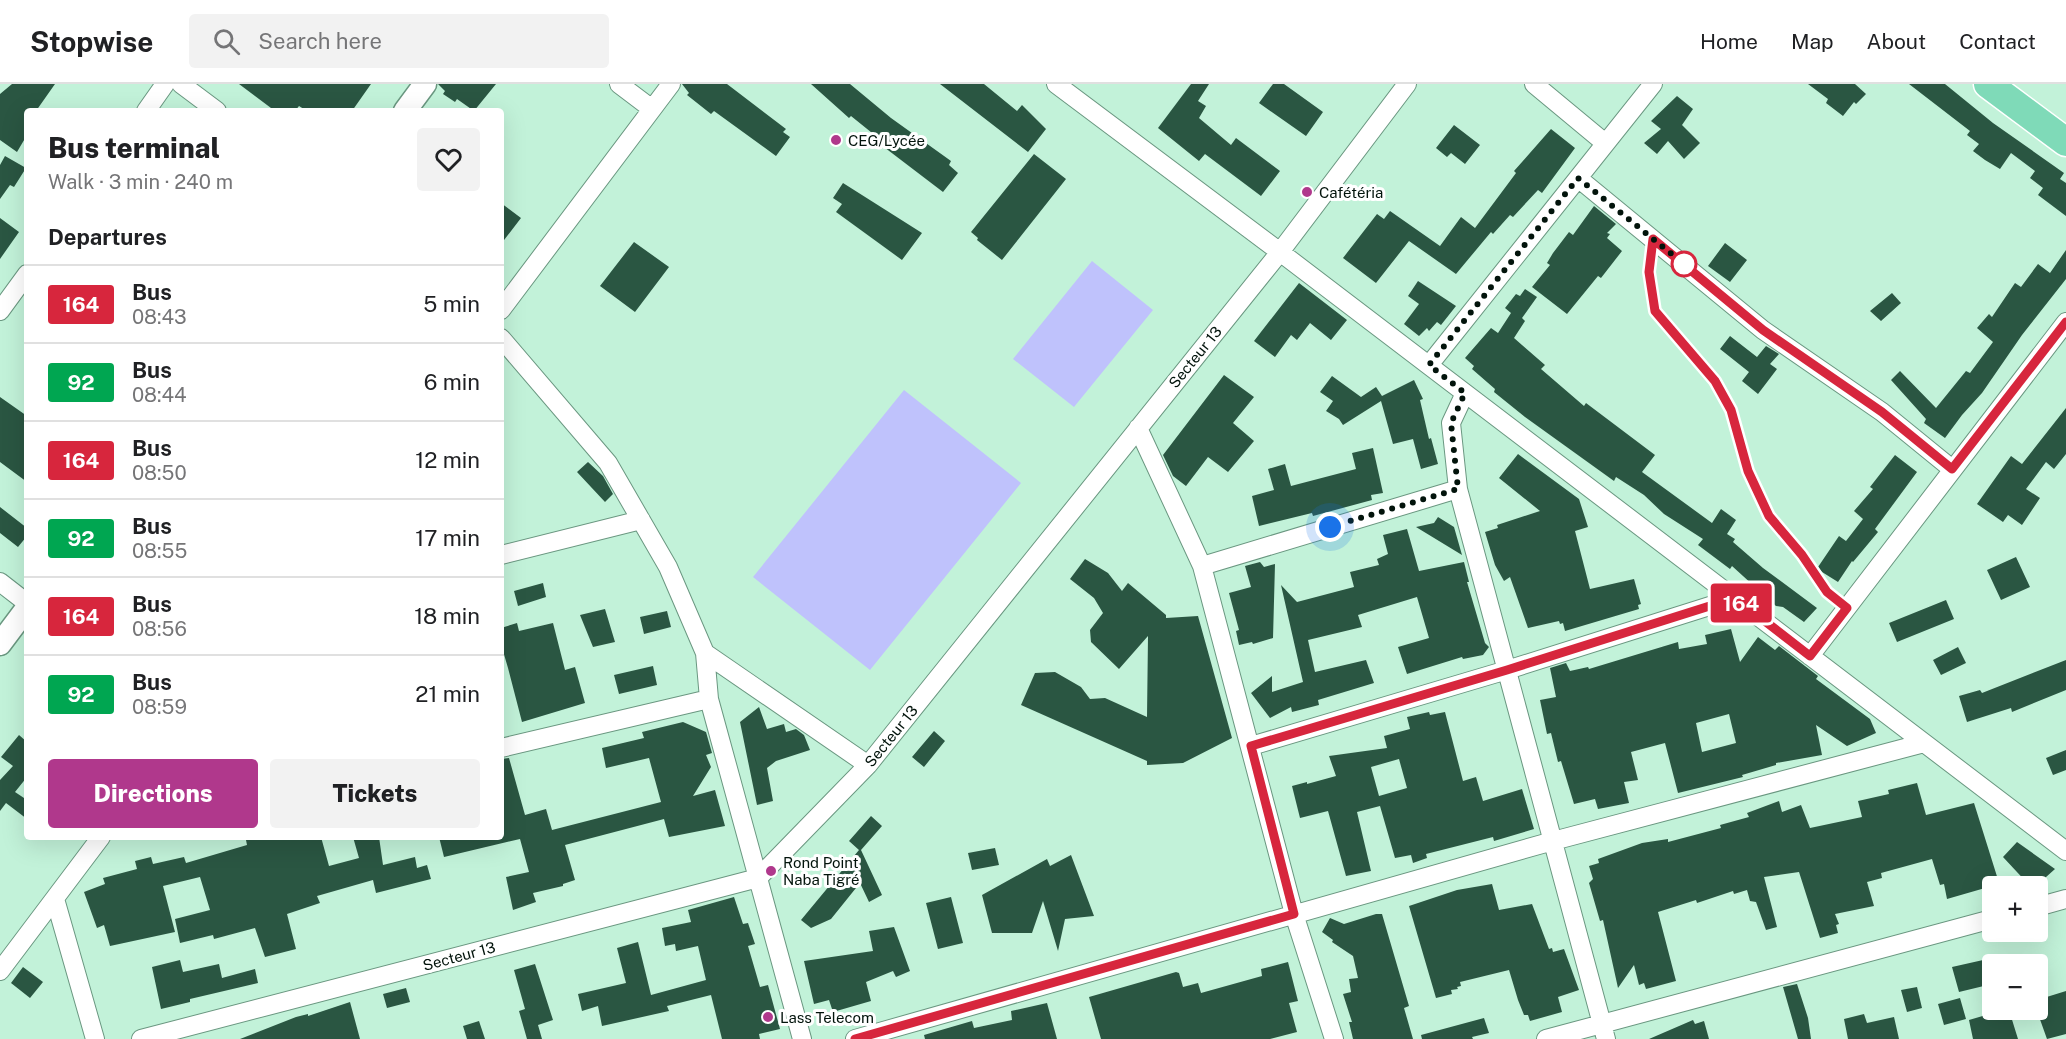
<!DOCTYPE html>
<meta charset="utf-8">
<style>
:root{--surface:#fff;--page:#f2f2f2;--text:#202124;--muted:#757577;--line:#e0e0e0;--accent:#b0388c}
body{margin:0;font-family:"Public Sans",sans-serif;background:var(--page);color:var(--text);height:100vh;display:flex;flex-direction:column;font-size:22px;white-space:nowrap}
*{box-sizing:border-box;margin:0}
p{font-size:20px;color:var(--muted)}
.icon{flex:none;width:33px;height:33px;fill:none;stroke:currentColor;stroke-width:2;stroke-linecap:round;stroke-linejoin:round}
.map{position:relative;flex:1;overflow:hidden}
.side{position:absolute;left:24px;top:24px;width:480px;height:732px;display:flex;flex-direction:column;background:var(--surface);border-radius:6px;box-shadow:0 6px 24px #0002}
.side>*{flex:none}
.badge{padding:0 12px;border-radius:4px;font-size:21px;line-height:39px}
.fabs{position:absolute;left:1982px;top:792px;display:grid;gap:12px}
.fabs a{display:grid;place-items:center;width:66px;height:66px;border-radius:6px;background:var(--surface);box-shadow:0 6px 24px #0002;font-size:30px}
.you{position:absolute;width:30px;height:30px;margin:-15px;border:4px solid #fff;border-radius:50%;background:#1a73e8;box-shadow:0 0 0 9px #1a73e833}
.map>.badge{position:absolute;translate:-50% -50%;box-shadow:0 0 0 3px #fff}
h2{padding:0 24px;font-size:22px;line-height:54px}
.round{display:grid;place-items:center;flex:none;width:63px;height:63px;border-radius:6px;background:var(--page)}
.overview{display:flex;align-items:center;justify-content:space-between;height:102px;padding:0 24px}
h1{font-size:28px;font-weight:800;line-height:45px}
.button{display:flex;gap:12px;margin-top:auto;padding:12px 24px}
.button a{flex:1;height:69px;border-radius:6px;background:var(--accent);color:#fff;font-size:24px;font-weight:800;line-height:69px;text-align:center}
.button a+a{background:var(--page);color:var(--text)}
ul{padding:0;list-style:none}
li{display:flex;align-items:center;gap:18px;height:78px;padding:0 24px;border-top:2px solid var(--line)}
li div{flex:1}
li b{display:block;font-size:22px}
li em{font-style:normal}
li .badge{min-width:66px;font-weight:700;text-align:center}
header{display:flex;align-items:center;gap:36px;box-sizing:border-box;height:84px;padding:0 30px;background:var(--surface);border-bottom:2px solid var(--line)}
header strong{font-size:28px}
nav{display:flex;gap:33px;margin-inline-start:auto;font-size:21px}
.search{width:420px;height:54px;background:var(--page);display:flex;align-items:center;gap:15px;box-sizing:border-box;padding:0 21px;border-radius:6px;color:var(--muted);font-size:22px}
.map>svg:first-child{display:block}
.green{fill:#bfc2fc}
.building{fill:#2a5642;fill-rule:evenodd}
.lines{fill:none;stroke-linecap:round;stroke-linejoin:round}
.service-casing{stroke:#6a9780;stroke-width:11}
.minor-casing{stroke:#6a9780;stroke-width:20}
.tertiary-casing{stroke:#6a9780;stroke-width:25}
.primary-casing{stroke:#fff;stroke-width:31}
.service{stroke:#fff;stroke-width:9}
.minor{stroke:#fff;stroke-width:18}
.tertiary{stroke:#fff;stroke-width:22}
.primary{stroke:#7fdab8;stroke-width:28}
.line-casing{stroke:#fff;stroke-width:14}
.line{stroke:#d7263d;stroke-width:9}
.walk{stroke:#02130b;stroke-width:6;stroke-dasharray:0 10.8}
.poi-dot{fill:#b0388c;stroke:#fff;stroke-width:2}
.stop-dot{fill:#fff;stroke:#d7263d;stroke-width:3}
.labels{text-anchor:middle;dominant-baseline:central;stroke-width:6;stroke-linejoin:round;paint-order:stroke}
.poi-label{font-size:15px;fill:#02130b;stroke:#fff;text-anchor:start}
.street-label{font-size:15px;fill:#02130b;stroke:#fff}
</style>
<header>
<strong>Stopwise</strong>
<div class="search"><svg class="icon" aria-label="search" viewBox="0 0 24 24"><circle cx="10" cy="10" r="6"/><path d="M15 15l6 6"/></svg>Search here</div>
<nav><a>Home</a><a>Map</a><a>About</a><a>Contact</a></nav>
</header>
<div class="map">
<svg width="2066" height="955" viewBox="0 0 2066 955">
<rect width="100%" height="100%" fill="#c2f2d9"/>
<path class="green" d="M1092,177L1153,226L1074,323L1013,275Z
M904,306L1021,399L870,586L753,493Z"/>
<path class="building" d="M12,0H55L36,27H27V51L17,68L0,56V10Z
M239,0H371L352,27H307L299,22L295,27H275Z
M438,0H496L474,27L457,15L455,18L443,10L445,7Z
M682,0H727L786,45L783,48L790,53L776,72L714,27L711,30L687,11L689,9Z
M811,0H850L891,34L951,77L949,81L958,89L943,108L880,60L882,57L851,32L849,34Z
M940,0H984L1017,27L1022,21L1046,45L1028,68Z
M1191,0H1209L1198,17L1206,22L1199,34L1231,61L1236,54L1280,87L1261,112L1205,70L1199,77L1158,44Z
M1273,0H1284L1323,28L1306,52L1259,19Z
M1808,0H1855L1866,10L1856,20L1854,18L1843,32L1826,19L1828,15Z
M1909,0H1945L1993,39L2064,89L2060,95L2066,99V132L2038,111L2043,104L2030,94L2035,87L2011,69L2000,85L1985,76L1973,67L1979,60L1967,51L1970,47Z
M1677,12L1693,25L1682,41L1700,59L1684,75L1668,57L1657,70L1644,59L1661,45L1651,37Z
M1454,41L1480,61L1465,80L1451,69L1447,73L1436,64Z
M1551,45L1575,64L1542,109L1538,106L1513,133L1510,131L1493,150L1491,148L1456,190L1409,157L1376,199L1343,174L1377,130L1384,135L1390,127L1440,162L1461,133L1475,144L1516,89L1514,87Z
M1034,70L1066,95L1002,176L977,156L978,154L971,148Z
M5,72L26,84L14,103L10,101L0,115V81Z
M843,99L922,149L902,176L836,128L842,120L833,114Z
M501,119L521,134L501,160Z
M1594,122L1616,140L1607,149L1610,150L1607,154L1622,167L1601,194L1598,192L1567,230L1532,203L1550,181L1547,179L1553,169L1569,148L1573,151Z
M0,134L19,148L0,175Z
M634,158L669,183L635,228L600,202Z
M1725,159L1747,176L1730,198L1708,182Z
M2066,166V195L2022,251L1982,309L1962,331L1945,354L1924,339L1926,335L1891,296L1900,287L1936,324L1966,287L1970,289L1993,258L1977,244L1989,230L1992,233L2015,199L2021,203L2038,180L2050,189Z
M1418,197L1456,222L1441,241L1437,238L1429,247L1427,244L1419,252L1404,240L1419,220L1408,212Z
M1299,199L1347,236L1331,256L1310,239L1297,256L1291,251L1275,273L1254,257Z
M1525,205L1537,213L1522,234L1525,237L1514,254L1545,281L1541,285L1584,322L1586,319L1655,371L1642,388L1712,439L1721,425L1736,436L1727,450L1735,455L1733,458L1763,484L1817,524L1804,538L1783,523L1776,522L1732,482L1730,485L1698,461L1703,455L1664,430L1644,411L1616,393L1614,397L1525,333L1494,308L1495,305L1472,285L1474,282L1465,274L1491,244L1498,249L1511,229L1505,224L1516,210L1520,212Z
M1892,209L1901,219L1881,237L1870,227Z
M1730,252L1757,273L1766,262L1779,270L1770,280L1777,285L1758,310L1742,297L1749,288L1720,265Z
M1224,291L1254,313L1233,339L1254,357L1228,388L1208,373L1186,402L1173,392L1163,371Z
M1332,292L1361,313L1376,303L1382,312L1414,296L1423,315L1420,316L1429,355L1431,354L1438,380L1421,385L1413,355L1393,360L1381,317L1343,341L1339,335L1326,327L1333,317L1320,308Z
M0,313L27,332V398L0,378Z
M2066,324V370L2054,385L2046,378L2026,405L2040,414L2022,441L2008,431L2003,438L1977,420L2011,372L2022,380Z
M1373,364L1383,409L1371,411L1372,416L1313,432L1312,429L1259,442L1252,412L1274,406L1268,385L1285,380L1291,402L1356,385L1352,369Z
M1518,370L1579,415L1588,443L1575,447L1590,505L1634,495L1641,520L1638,521L1639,525L1565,547L1563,539L1560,540L1559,537L1528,544L1510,493L1504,497L1495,481L1485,448L1498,444L1497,441L1540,427L1499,394Z
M1895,371L1917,388L1875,445L1878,448L1853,478L1852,477L1838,498L1822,488L1818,483L1839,452L1846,457L1863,435L1854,427L1873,405L1870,403Z
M588,378L603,392L613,410L605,418L577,388Z
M0,423L27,444V452L18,463L0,449Z
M1438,433L1454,443L1462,471L1416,443L1434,439Z
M1407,445L1419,487L1464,478L1469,498H1467L1485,559L1489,563L1483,571L1463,575L1462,573L1407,590L1398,563L1429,554L1417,513L1358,531L1362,543L1308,556L1315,588L1366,576L1374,599L1318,616L1319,621L1292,628L1291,623L1270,634L1251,609L1272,592V608L1303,598L1281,501L1297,518L1354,503L1350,488L1379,481L1377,475L1388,470L1383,451Z
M2016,473L2030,503L2001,516L1987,486Z
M1085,475L1108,489L1122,507L1128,499L1166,531V534L1198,532L1232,654L1183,679L1147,681V677L1021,621L1035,589L1055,588L1081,603L1090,615L1105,614L1147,633L1148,552L1119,585L1091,558L1090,546L1103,529L1094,514L1070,495Z
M1260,478L1264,483L1275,480L1273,554L1253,560L1252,558L1239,561L1236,547L1239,546L1229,509L1251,503L1245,482Z
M543,499L546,513L518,522L514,507Z
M1946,516L1954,535L1897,558L1889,539Z
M605,525L615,558L593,563L580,531Z
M667,527L671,543L644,550L640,533Z
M517,539L519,547L553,539L565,586L575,583L585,619L522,638L508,584L503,567H501V544Z
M1731,545L1740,578L1758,553L1775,566L1779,562L1818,592L1816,595L1870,635L1876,649L1847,662L1816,641L1822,671L1776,679V681L1742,691L1743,693L1678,709L1665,659L1631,668L1638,696L1624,698L1629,719L1598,725L1595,715L1574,720L1561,677L1558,678L1551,649L1547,650L1540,616L1556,613L1550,584L1566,579L1570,587L1588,583L1589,585L1678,558L1679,565L1707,560L1705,551ZM1729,630L1736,659L1702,668L1696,639Z
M1958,563L1966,579L1941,591L1933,576Z
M2066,576V606L2012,628L2011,624L1967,638L1959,612L1980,606L1982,609Z
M653,582L657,601L619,610L614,591Z
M759,623L767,645L784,640L786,648L796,645L804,651L810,666L776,677L767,684L773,717L757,721L740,638Z
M1429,628L1430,631L1445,628L1463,697L1476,693L1483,717L1522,705L1534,745L1494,757L1493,753L1426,770L1427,774L1413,779L1411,771L1395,774L1380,722L1357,728L1371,787L1346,792L1328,727L1300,734L1292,702L1307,698V700L1336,692L1329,672L1387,664L1384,652L1410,645L1407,633ZM1399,675L1407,704L1379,712L1371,683Z
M683,638L706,648L712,669L706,671L711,683L693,712L715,706L725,742L669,753L664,735L565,761L575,796L563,800V802L533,809L536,818L513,826L506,793L529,788L520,755L444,773L439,753H501V675L509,674L525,731L546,725L552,746L661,718L649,674L606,684L602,664L644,654L642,648Z
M934,647L945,657L924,683L912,673Z
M19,651L27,658V693L15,708L27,716V735L6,719L0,727V696L13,682L1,673Z
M2066,666V686L2053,691L2046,674Z
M1917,699L1926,731L1974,719L2000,802H1992L1947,815L1944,800L1940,801L1932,775L1881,789L1882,794L1867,798L1874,822L1835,830L1839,840L1836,841L1838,849L1820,854L1799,788L1764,793L1777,843L1766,846L1756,818L1750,817L1747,806L1734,810L1733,807L1697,819L1696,816L1658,828L1676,897L1646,905L1644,899L1639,901L1634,881L1618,904L1603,836L1600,837L1589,799L1593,795L1589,782L1599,779L1598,775L1642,759L1668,755V758L1721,744L1720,741L1749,733L1747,729L1779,717L1782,728L1801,721L1810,744L1862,733L1858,717L1889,710L1888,706Z
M871,732L882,742L861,766L882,811L869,818L860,799L831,835L811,844L801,836L859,766L849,757Z
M257,753H321L329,782L359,774L353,753H379L383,781L415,773L417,784L427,781L431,795L376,809L373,796L317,812L320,819L287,830L296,865L265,873L255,844L214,855L213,851L180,859L175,835L210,826L200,793L163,802L175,848L110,862L104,841L97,844L84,808L105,800L103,794L137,785L135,777L151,773L153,780L184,773L186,779L247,761L246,756Z
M2017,758L2055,785L2036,802H2030L2003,773Z
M995,764L999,781L972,786L968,769Z
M1071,771L1094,832L1065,835L1058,867L1043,817L1032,849H992L982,811L1047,775L1050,782Z
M1492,800L1499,826L1532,820L1549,865L1552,864L1553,868L1564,865L1579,906L1558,913L1562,928L1530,937L1528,931H1524L1518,916L1509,886L1460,898L1461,902L1457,903L1458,905L1451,906L1452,910L1436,914L1409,822L1457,806Z
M734,813L743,840L748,839L755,860L748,862L760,903L768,901L780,945L759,950L760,955H722L711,911L667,922L669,927L602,942L598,922L582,927L578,910L626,899L617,864L638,858L651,911L706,896L698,862L676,867L675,860L665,862L662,844L691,838L688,826Z
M951,813L963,859L938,865L926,819Z
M1376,830H1382L1409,922L1404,924L1413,955H1353L1349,938H1352L1343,910L1351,908L1349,895L1358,894L1353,872L1332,858L1333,856L1322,848L1330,834L1344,840Z
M894,843L910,887L896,893L893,887L866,898L871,917L833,928L829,916L814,920L804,877L873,867L869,847Z
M1992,874V900L1959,908L1952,883Z
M180,876L183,888L219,880L222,894L255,885L258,899L190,915V918L161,925L152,883Z
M1288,878L1298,917L1289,919L1297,948L1270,955H1101L1089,913L1176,888L1179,889L1183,903L1198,899L1201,909L1262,892L1261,885Z
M535,880L553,936L538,941L542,955H527L519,927L525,925L514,886Z
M23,883L43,898L30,914L11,899Z
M1797,900L1808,934L1811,955H1798L1783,903Z
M1917,903L1922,924L1907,928L1901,906Z
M406,904L410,918L387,924L383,910Z
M2066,907V950L2047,955L2037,927V916Z
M1960,914L1966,935L1944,941L1938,920Z
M350,918L360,955H240L296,933L308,930V932Z
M1047,919L1057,955H925L924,951L972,937L974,944L1012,936L1011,927Z
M2003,926H2009L2018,955H1973L1969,936Z
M1864,930L1867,939L1894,933L1899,955H1848L1844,935Z
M1484,934L1489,949L1472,953L1473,955H1422L1421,951Z
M1693,936L1695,940L1704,937L1709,955H1649Z
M479,937L485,955H467L463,942Z"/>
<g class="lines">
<defs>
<path id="service" d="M1653,155L1649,188L1655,227L1715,297L1731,326L1748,387L1769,432L1802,470L1827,508L1847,523"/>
<path id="minor" d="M181,0L217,27
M619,0L652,25
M1056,0L1280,168L2066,767
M1534,0L1605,59
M146,27L165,0
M1578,94L1763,246L1882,328L1952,385
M501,226L671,0
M0,227L27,190
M501,254L608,379L668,483L705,569L709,615L802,955
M1429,281L1653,0
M1465,309L1451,339L1458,405L1606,955
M1138,344L1202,482L1294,830L1334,955
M501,471L641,436
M1202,482L1458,405
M0,498L27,519
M705,569L868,681
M1810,572L2066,238
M1251,662L1507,586L1735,514
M501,664L709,615
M55,815L95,955
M2037,823L2066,815
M0,887L101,753
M141,955L758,794L868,681L1280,168L1407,0
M855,955L1553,757L1924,659
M1546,955L1992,835"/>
<path id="tertiary" d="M405,27L425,0
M0,560L27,524"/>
<path id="primary" d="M1988,0L2066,58"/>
</defs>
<use href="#service" class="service-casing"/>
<use href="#minor" class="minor-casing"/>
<use href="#tertiary" class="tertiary-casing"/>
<use href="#primary" class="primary-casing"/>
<use href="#service" class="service"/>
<use href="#minor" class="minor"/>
<use href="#tertiary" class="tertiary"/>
<use href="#primary" class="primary"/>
</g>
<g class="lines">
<defs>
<path id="line" d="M855,955L1294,830L1251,662L1507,586L1735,514L1810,572L1847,524L1827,508L1802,471L1769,432L1748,387L1731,326L1715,297L1655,227L1649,188L1653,155L1763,246L1882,328L1952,385L2066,238"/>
</defs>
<use href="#line" class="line-casing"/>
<use href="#line" class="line"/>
<path class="walk" d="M1330,443L1458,405L1451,339L1465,309L1429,281L1578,94L1690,185L1684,180"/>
</g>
<g class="poi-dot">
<circle cx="836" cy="56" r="6"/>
<circle cx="1307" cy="108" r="6"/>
<circle cx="771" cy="787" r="6"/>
<circle cx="768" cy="933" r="6"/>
</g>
<circle class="stop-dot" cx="1684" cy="180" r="12"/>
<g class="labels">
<g class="poi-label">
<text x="848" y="56">CEG/Lycée</text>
<text x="1319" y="108">Cafétéria</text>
<text x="783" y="778">Rond Point<tspan x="783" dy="17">Naba Tigré</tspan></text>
<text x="780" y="933">Lass Telecom</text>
</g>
<g class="street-label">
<text transform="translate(1195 273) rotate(-51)">Secteur 13</text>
<text transform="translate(891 652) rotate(-51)">Secteur 13</text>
<text transform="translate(459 872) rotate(-15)">Secteur 13</text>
</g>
</g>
</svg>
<div class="fabs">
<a>+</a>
<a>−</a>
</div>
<div class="you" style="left:1330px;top:443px"></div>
<b class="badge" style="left:1741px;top:519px;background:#d7263d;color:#fff">164</b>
<section class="side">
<div class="overview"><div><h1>Bus terminal</h1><p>Walk · 3 min · 240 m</p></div><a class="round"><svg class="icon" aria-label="heart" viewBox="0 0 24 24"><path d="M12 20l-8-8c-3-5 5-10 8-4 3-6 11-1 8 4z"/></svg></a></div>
<h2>Departures</h2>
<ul>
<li><span class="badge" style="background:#d7263d;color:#fff">164</span><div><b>Bus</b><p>08:43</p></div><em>5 min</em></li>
<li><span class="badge" style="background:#00a651;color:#fff">92</span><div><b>Bus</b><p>08:44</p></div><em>6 min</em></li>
<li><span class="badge" style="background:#d7263d;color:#fff">164</span><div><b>Bus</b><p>08:50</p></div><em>12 min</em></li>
<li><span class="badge" style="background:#00a651;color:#fff">92</span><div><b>Bus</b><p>08:55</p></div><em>17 min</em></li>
<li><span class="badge" style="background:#d7263d;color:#fff">164</span><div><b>Bus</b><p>08:56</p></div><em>18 min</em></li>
<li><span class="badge" style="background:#00a651;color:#fff">92</span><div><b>Bus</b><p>08:59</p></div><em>21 min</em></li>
</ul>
<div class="button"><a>Directions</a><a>Tickets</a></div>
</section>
</div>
